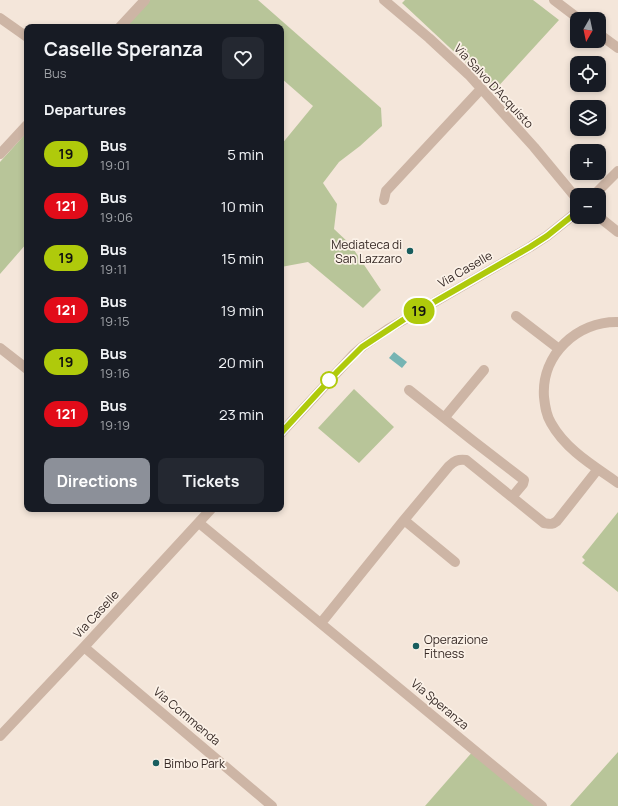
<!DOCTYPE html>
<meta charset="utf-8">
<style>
:root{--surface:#171b24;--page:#242831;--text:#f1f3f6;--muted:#9ea1a6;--accent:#8c9099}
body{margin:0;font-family:Manrope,sans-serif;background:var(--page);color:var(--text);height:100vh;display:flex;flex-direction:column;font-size:15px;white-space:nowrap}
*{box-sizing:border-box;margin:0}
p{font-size:13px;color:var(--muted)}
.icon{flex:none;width:22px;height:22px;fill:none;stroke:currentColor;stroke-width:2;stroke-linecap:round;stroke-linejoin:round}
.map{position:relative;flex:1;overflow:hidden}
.side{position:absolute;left:24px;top:24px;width:260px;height:488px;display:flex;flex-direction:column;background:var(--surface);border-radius:8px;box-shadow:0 2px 6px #0003}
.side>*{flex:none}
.badge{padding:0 8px;border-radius:13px;font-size:14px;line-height:26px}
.needle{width:26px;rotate:189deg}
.controls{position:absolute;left:570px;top:12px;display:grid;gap:8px}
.controls a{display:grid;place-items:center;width:36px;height:36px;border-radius:8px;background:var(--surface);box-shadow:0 2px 6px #0003;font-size:20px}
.map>.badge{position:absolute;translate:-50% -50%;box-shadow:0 0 0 2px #fff}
h2{padding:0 20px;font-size:15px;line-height:36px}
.round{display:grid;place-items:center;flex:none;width:42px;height:42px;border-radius:8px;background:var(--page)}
.overview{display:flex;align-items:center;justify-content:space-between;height:68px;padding:0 20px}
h1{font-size:19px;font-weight:700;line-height:30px}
.button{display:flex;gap:8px;margin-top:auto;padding:8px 20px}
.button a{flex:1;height:46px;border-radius:8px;background:var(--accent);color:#fff;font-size:16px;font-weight:700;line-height:46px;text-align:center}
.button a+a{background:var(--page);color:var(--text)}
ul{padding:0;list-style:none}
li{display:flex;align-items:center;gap:12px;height:52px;padding:0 20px}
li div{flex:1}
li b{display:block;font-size:15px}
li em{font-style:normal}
li .badge{min-width:44px;font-weight:700;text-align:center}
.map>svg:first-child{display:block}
.green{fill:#b8c599}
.water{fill:#76b4b3}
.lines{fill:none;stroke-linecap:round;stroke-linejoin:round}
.minor{stroke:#cdb5a5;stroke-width:10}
.line-casing{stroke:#fff;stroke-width:9}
.line{stroke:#afca0b;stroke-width:6}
.poi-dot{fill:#185d5e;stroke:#fbf1e7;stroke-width:1.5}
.stop-dot{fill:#fff;stroke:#afca0b;stroke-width:2}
.labels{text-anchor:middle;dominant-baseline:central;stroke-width:3.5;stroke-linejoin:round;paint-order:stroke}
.street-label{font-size:12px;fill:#382b27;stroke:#fbf1e7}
.poi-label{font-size:12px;fill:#382b27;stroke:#fbf1e7;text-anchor:start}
</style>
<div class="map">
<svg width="618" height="806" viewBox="0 0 618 806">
<rect width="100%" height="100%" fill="#f4e6da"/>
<path class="green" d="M150,0H258L381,108L382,126L360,146L339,162L323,183L337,204L334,229L350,244L381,290L363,308L308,262L281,267V145L313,106L281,78V27H125Z
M405,0H533L559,20L495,90L402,3Z
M27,132V243L0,274V162Z
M354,389L394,427L359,463L318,428Z
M618,512V592L582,563L585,560L582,557Z
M474,750L545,806H425Z
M618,752V806H570Z"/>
<path class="water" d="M394,352L407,362L402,368L389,358Z"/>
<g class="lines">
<path class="minor" d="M384,0L429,38L469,75L534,147L577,199
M554,0L579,19
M0,18L27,37
M120,27L145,0
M599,34L618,48
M0,154L27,125
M594,195L618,171
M384,200L386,191L481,89
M599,217L618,232
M516,316L559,349
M618,322C577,321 541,355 544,397C545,406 546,415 551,423C566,450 594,466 618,483
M0,348L27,369
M409,390L472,440L524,480L523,484L512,497
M445,417L484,370
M281,433L354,354L362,347L388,329L530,247L547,236L577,212
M404,520L455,562
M199,523L542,806
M321,623L404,520L449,466C454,461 458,459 466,460L544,523C550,524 552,525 557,521L598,469
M84,647L272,806
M0,736L84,647L211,509"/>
</g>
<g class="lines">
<defs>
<path id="line" d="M281,433L338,371L362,347L403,320L530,247L547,236L577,212"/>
</defs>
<use href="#line" class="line-casing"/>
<use href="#line" class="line"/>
</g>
<g class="poi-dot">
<circle cx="410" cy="251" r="4"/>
<circle cx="416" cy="646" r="4"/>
<circle cx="156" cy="763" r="4"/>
</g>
<circle class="stop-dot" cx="329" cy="380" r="8"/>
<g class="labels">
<g class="street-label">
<text transform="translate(494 86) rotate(47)">Via Salvo D'Acquisto</text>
<text transform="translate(465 269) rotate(-30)">Via Caselle</text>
<text transform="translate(96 614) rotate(-47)">Via Caselle</text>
<text transform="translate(440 704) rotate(40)">Via Speranza</text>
<text transform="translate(187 716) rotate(40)">Via Commenda</text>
</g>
<g class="poi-label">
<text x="402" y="244" text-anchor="end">Mediateca di<tspan x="402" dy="14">San Lazzaro</tspan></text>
<text x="424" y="639">Operazione<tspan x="424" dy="14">Fitness</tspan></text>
<text x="164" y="763">Bimbo Park</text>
</g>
</g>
</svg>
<div class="controls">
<a><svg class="needle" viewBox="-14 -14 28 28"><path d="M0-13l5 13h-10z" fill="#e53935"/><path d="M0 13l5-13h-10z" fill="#9ea1a6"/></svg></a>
<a><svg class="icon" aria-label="locate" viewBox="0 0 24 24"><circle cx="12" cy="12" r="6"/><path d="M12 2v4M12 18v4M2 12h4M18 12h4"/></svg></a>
<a><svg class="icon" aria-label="layers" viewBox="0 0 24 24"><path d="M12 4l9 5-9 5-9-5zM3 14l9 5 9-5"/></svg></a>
<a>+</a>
<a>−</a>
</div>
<b class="badge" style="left:419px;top:311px;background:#afca0b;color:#111">19</b>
<section class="side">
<div class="overview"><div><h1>Caselle Speranza</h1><p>Bus</p></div><a class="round"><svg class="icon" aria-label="heart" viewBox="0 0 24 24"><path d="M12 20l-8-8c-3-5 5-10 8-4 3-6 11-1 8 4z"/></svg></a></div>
<h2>Departures</h2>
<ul>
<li><span class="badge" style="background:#afca0b;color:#111">19</span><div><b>Bus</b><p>19:01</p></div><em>5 min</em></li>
<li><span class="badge" style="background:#e20c19;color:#fff">121</span><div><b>Bus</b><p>19:06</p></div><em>10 min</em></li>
<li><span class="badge" style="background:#afca0b;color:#111">19</span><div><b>Bus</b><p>19:11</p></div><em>15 min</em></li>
<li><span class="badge" style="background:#e20c19;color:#fff">121</span><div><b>Bus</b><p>19:15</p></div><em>19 min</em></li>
<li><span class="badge" style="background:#afca0b;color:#111">19</span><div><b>Bus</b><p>19:16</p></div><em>20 min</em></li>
<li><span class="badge" style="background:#e20c19;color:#fff">121</span><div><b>Bus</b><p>19:19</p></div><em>23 min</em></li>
</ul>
<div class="button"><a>Directions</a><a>Tickets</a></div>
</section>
</div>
